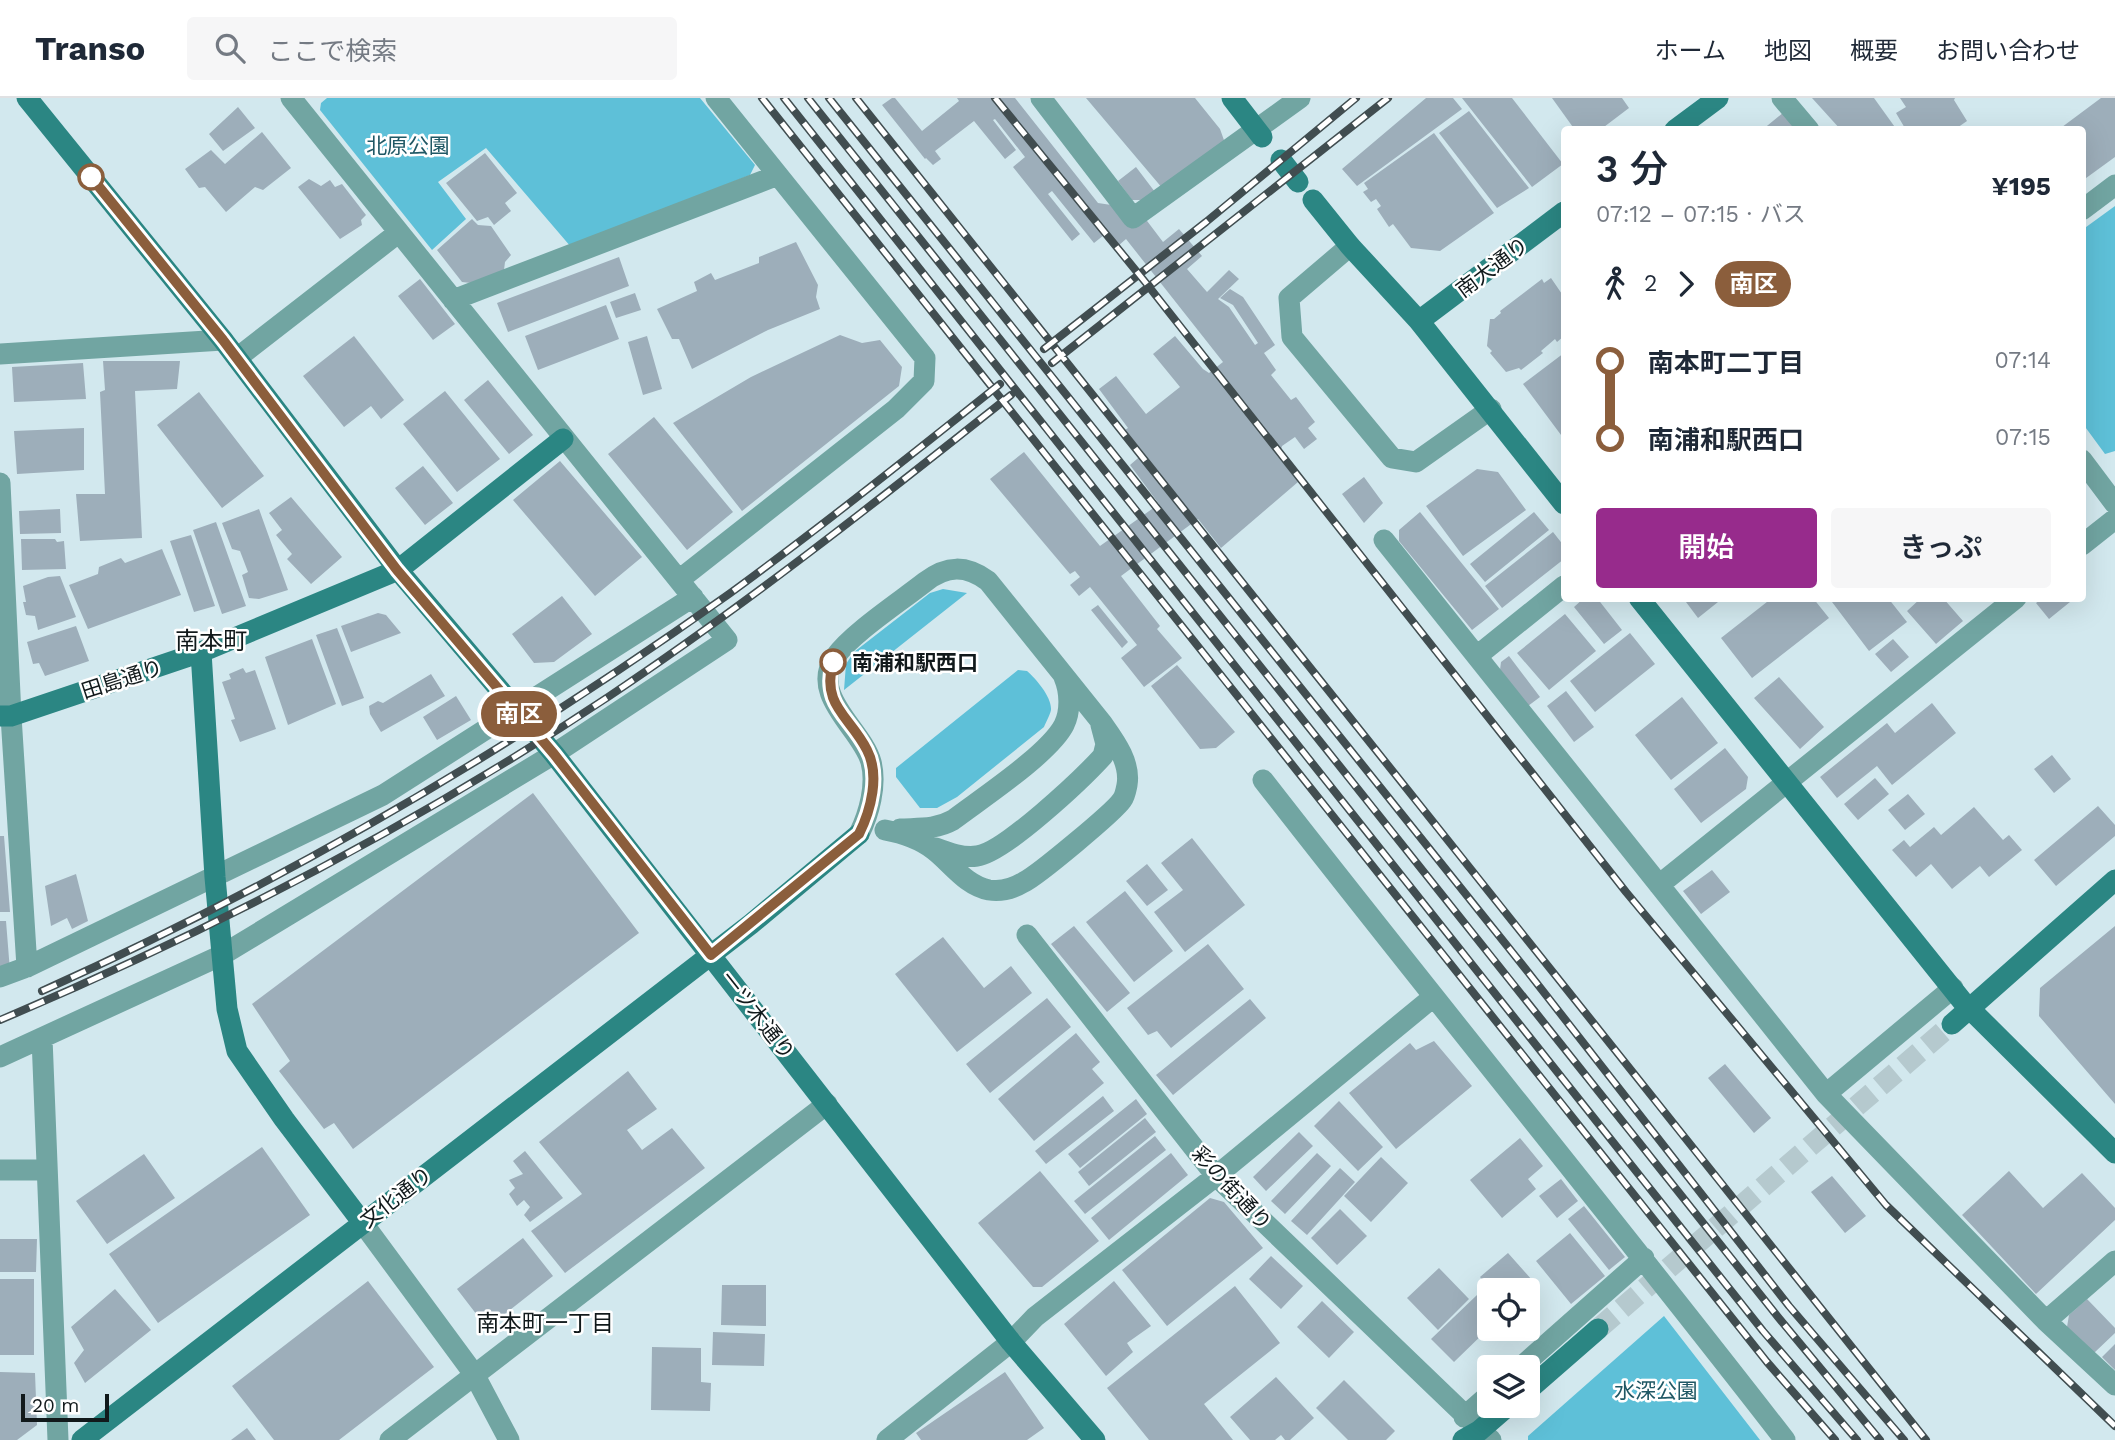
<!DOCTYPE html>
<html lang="ja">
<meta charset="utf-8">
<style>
:root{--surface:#fff;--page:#f6f6f7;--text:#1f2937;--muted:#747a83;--line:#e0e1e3;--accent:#972b8c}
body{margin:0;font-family:"Work Sans","Noto Sans JP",sans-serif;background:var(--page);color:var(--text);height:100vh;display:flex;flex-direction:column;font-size:26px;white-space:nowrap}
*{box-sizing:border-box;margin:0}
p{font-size:23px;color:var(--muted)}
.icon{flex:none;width:38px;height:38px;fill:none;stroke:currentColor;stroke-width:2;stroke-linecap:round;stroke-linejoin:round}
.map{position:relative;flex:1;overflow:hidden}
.drawer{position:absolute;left:1561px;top:28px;width:525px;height:476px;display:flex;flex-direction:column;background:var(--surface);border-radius:7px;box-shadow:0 7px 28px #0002}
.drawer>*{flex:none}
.badge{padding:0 14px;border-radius:23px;font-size:24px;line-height:46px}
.tools{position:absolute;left:1477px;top:1180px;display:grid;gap:14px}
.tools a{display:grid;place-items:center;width:63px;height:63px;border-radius:7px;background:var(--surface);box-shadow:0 7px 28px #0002;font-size:35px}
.scale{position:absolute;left:21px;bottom:18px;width:88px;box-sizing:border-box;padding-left:7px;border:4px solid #11191b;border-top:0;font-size:19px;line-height:24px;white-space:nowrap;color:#11191b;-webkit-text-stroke:5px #fff;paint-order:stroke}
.map>.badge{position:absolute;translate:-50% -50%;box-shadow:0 0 0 4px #fff}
.legs{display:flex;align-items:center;gap:10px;height:77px;padding:0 35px;font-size:23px}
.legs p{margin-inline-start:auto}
.overview{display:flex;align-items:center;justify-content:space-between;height:119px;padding:0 35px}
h1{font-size:38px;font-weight:600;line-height:52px}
.primary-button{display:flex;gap:14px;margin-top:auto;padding:14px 35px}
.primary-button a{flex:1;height:80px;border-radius:7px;background:var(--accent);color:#fff;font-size:28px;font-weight:600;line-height:80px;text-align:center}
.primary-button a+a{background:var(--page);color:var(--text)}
ul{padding:0 35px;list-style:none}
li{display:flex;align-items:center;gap:24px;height:77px;font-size:26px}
li i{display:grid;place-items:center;width:10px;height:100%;margin:0 9px;background:currentColor}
li i::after{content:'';width:18px;height:18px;margin:-9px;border:5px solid;border-radius:50%;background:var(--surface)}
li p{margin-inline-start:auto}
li:first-child i{background:linear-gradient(#0000 50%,currentColor 0)}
li:last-child i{background:linear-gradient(currentColor 50%,#0000 0)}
header{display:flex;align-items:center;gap:42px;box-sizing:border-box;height:98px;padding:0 35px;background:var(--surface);border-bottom:2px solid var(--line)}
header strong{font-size:33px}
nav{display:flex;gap:38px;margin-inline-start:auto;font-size:24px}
.search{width:490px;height:63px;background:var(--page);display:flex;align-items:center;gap:18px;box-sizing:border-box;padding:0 24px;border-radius:7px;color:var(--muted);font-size:26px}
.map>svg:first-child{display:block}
.green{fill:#5ec0d8}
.building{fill:#9daeba}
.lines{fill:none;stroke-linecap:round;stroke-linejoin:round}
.secondary-tunnel{stroke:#b5c9ce;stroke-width:21;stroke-dasharray:21 10;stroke-linecap:butt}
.street{stroke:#71a5a2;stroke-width:21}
.secondary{stroke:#2b8683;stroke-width:21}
.rail-casing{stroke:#414d50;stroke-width:8}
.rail{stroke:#fff;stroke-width:5;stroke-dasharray:16;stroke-linecap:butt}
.line-1-casing{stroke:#fff;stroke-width:16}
.line-1{stroke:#8b5e3c;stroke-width:10}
.stop-1-dot{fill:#fff;stroke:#8b5e3c;stroke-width:3.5}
.labels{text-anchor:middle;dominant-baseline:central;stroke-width:5;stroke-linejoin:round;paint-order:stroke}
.park-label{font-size:21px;fill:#205865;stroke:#fff}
.street-label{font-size:21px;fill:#11191b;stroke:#fff}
.stop-label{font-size:21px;font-weight:bold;fill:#11191b;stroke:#fff;text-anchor:start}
.neighbourhood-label{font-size:23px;fill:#11191b;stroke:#fff}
.quarter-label{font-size:24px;fill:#11191b;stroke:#fff}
</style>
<header>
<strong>Transo</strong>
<div class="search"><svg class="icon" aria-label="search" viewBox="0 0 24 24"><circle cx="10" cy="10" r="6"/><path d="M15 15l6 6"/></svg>ここで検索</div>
<nav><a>ホーム</a><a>地図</a><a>概要</a><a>お問い合わせ</a></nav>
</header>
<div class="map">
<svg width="2115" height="1342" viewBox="0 0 2115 1342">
<rect width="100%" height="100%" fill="#d2e8ee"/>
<path class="green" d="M327,0H700L755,67L750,77L571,149L486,50L438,84L466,121L432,152L320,12L321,5Z
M2115,108V353L2105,356L2083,326L2082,132Z
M943,491L967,495L844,592L846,566L854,554L930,495Z
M1018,572L1027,573C1036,581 1052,599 1051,612C1050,617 1046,624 1044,629L957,699L937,710H920L896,679V670Z
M1664,1218L1760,1342H1528V1338Z"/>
<path class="building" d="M892,0H895L922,33L959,3L957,0H1015L1098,105L1138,111L1163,144L1179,131L1202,158L1187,171L1207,194L1229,172L1239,181L1218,201L1229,209L1255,247L1258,245L1233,207L1220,200L1230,191L1243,199L1275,247L1264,255L1276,272L1271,277L1291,302L1296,299L1315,324L1308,330L1317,341L1304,351L1295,339L1282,348L1279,359L1298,384L1221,450L1198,421L1121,478L1160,528L1157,531L1182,560L1144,589L1121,560L1137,547L1090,489L1079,498L1070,487L1080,479L1075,473L1070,476L990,381L1024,354L1100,448L1159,406L1130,367L1144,355L1125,332L1128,330L1099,291L1116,278L1146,316L1180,289L1153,256L1175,238L1203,271L1209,275L1223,264L1126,141L1118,148L1104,130L1100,133L1104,137L1094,145L1052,93L1048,96L1080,136L1072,143L1013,69L1025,59L995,21L993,22L1016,52L1005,61L974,23L935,53L941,61L933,67L926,60L925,61L882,7Z
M1086,0H1195L1220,31L1225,45L1163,91Z
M1426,0H1453L1462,11L1357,88L1342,71Z
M1462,0H1512L1563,66L1532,89Z
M1552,0H1622L1629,10L1600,32H1575Z
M1812,0H1874L1897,32H1841Z
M1900,0H1955L1954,2L1967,23L1954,32H1906L1896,15L1906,9Z
M2101,0H2115V59L2082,83V32H2058Z
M238,9L255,30L223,53L209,36Z
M1469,13L1529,90L1497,110L1439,35Z
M1784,14L1798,32H1762Z
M262,34L291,70L263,92L255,89L226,114L205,89L199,90L185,71L211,52L225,66Z
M1434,35L1494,115L1440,153L1411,150L1393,126L1389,129L1377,111L1381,108L1376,101L1371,104L1363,94L1368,91L1364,85Z
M485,55L517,95L505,105L511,113L494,127L488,119L477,123L446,85Z
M1136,69L1155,94L1147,102H1132L1118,83Z
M309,81L321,88L330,82L335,89L342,86L366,117L361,122L362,127L340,141L298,89Z
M472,121L478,127L491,128L511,157L505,164L504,172L471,185L462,184L437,152Z
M796,144L818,187L816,199L820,211L768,232L692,271L679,241H672L657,211L697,193L694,184L711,175L715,182L759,165V159Z
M619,159L629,188L508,234L497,205Z
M1551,180L1564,199V238L1557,244L1555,241L1541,253L1543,255L1521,272L1519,270L1506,274L1490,255L1492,253L1487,248L1490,221H1494L1501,215L1500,213L1542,181L1544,185Z
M420,181L455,226L433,242L398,198Z
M635,195L641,212L616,220L610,204Z
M606,207L619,241L538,272L525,238Z
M840,237L862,245L880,242L902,269L899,288L742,413L673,325L751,279Z
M354,238L404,302L381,321L371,308L344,329L303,278Z
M647,238L662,291L643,297L628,244Z
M1564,255V341L1523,286Z
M103,263H180L177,291L135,293L142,440L80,443L76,396H105L100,294L105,292Z
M83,265L86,301L14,304L12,269Z
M488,282L533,337L509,356L464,302Z
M445,293L500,361L457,394L403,326Z
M199,294L264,378L222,410L157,327Z
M654,319L733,414L687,452L608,356Z
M84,330V372L17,376L14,333Z
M560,363L642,459L595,498L513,402Z
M423,368L453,405L425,427L395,390Z
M1477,371L1498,374L1526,412L1463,458L1426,408Z
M1364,379L1383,405L1364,425L1342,396Z
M291,399L342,459L311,486L287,461L292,456L276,437L282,432L269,415Z
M60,411L61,435L20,436L19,413Z
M259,411L288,492L259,501L249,500L242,477L248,474L240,453L232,451L222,425Z
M1420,414L1499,511L1472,532L1399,443V432Z
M1534,414L1549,432L1485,484L1470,466Z
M216,424L246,508L222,516L193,432Z
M1553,434L1564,448V461L1502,510L1485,488Z
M191,437L215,508L194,514L170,443Z
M21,441H55L57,444L64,443L66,471L22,472Z
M162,451L181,497L88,531L69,487L98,476L99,469L121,460L125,465Z
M60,478L76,519L38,532L35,518L26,517L23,504H26L23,488L48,479Z
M562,498L592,536L554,564L534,565L512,536Z
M1584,500H1597L1622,532L1604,546L1574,509Z
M1683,500H1723L1698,520Z
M1772,500H1813L1829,520L1752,580L1721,540Z
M1829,500H1888L1907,524L1869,553Z
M1921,500H1943L1963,523L1936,546L1907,513Z
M2043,500H2067L2070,504L2049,521L2036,505Z
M1098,507L1128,544L1122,550L1091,512Z
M378,515L386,517L401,535L351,554L341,528Z
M1565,516L1596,553L1549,592L1517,555Z
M76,528L89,563L45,578L39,565L33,566L27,544Z
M337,530L364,600L342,608L316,537Z
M1630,535L1655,566L1595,614L1570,583Z
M312,541L336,606L288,627L265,559Z
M1893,541L1909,559L1891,574L1875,556Z
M1509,558L1540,599L1528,608L1500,572L1501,564Z
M1177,567L1235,634L1216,650L1200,651L1151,588Z
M243,570L246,575L255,572L276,631L240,644L231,622L235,621L222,584L231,581L229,576Z
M431,576L445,598L381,634L370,616L369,608L378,603L383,605Z
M1779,579L1824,629L1800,651L1754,600Z
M1566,593L1594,629L1574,644L1547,608Z
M456,598L471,622L437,642L423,619Z
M1682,599L1718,645L1671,682L1635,637Z
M1932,605L1956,635L1892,687L1877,668L1837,700L1820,679L1887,625L1895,635Z
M1725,650L1748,679L1746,691L1701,725L1674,691Z
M2052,657L2071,681L2054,695L2034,671Z
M1875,680L1889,696L1858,722L1844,706Z
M533,695L639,835L353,1051L334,1025L324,1031L279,973L290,963L252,906Z
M1908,696L1925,716L1905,732L1888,712Z
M2098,708L2115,727V738L2056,788L2034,762Z
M1974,709L2003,742L2009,737L2022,752L1989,779L1980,768L1952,791L1931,766L1916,779L1892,752L1904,742L1910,749L1934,729L1941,737Z
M0,738H4L10,814H0Z
M1192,740L1245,807L1185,854L1154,814L1183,792L1161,765Z
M1147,766L1168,792L1147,808L1126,783Z
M1712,772L1730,794L1701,816L1683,793Z
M76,776L88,823L72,831L67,820L51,828L45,788Z
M1125,793L1173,853L1134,884L1086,824Z
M0,823H6L10,873L0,874Z
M1074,828L1130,895L1107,914L1051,846Z
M2115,828V1006L2039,918L2040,890Z
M943,839L984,890L1011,868L1032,895L957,954L895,876Z
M1208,846L1244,891L1171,950L1157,933L1148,937L1127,910Z
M1047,900L1071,929L990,995L966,966Z
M1250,901L1266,920L1173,997L1156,977Z
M1076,935L1100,964L1092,971L1104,985L1034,1043L998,1001Z
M1434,943L1472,988L1396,1051L1349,995L1410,945L1416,952Z
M1725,966L1771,1020L1754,1035L1708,980Z
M628,973L657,1011L627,1032L642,1052L672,1030L705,1070L565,1175L531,1133L582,1096L539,1044Z
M1103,998L1114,1013L1046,1066L1035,1053Z
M1136,1001L1147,1016L1080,1070L1068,1056Z
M1339,1003L1383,1049L1358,1073L1314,1028Z
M1145,1020L1156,1034L1089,1088L1078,1074Z
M1299,1034L1313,1048L1266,1093L1253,1079Z
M1155,1038L1166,1052L1085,1116L1074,1103Z
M1520,1040L1543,1068L1528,1081L1536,1091L1502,1120L1470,1082Z
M262,1049L310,1117L158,1225L109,1156Z
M525,1053L563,1100L530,1124L524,1117L530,1109L524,1102L517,1108L509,1096L515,1090L509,1082L523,1076L513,1063Z
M1171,1055L1188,1077L1109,1142L1091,1120Z
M1317,1055L1331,1068L1285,1116L1271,1103Z
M144,1056L175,1100L107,1146L76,1103Z
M1381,1059L1408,1085L1371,1124L1344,1098Z
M1340,1070L1355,1084L1307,1137L1291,1123Z
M1040,1073L1099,1143L1042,1189H1033L978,1125Z
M2009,1073L2043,1110L2082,1075L2115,1110V1122L2036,1196L1962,1117Z
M1832,1078L1866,1118L1845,1135L1811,1094Z
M1561,1081L1578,1103L1557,1120L1539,1098Z
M1210,1100L1224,1104L1263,1150L1167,1228L1122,1172Z
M1584,1108L1625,1159L1609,1172L1568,1121Z
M1340,1111L1367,1138L1337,1167L1311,1140Z
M1570,1135L1605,1178L1571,1206L1536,1163Z
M523,1140L553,1178L487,1230L457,1191Z
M0,1141H37L36,1174H0Z
M1508,1155L1532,1182L1521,1192H1490L1480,1179Z
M1271,1158L1303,1188L1281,1211L1249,1181Z
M1439,1170L1469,1201L1438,1232L1407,1200Z
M0,1181H34V1257H0Z
M368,1183L434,1269L339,1342H274L232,1288Z
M1114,1183L1151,1228L1127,1245L1133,1254L1106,1278L1064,1226Z
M722,1187H766V1228L721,1227Z
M1235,1188L1280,1245L1204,1306L1233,1342H1149L1107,1290Z
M115,1191L151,1232L85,1285L74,1265L84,1252L71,1229Z
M1477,1197L1489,1210V1230L1454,1264L1431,1241Z
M2087,1201L2115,1230V1235L2094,1255L2067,1229L2069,1217Z
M1322,1203L1354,1234L1329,1260L1297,1229Z
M713,1234L765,1236L764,1268L712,1267Z
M2115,1246V1272L2102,1259Z
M652,1249L701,1250V1284L711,1285L710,1313L651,1312Z
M0,1274L35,1275L37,1327L17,1342H0Z
M1005,1274L1044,1330L1027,1342H921L916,1335Z
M1276,1279L1314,1320L1290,1342H1285L1281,1337L1275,1342H1250L1230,1319Z
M1344,1282L1395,1333L1386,1342H1348L1316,1310Z
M247,1330L256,1342H231Z"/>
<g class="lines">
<path class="secondary-tunnel" d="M1598,1231L1952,926"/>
<path class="street" d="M1041,0L1133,120L1300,0
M1782,0L1809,32
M2082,112L2115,87
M1350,148L1289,200L1292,239L1392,360L1416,364L1491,311
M453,202L778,77
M0,256L223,242
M237,260L398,135
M2082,362L2115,406
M0,385L11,618L27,869
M1384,442L1826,996L2046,1223L2115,1287
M2082,447L2115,421
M679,482L896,311L924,283L925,260L716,0
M1477,558L1564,488
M1263,682C1435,903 1613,1120 1785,1342
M900,731C919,730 935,732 953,722C982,700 1049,656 1064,627C1071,613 1070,593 1064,579
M859,736C869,716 877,687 871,664C862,631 809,598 835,559C852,535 901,503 925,484C947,467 966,467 988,483L1102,625C1114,642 1131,664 1127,687C1126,692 1125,698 1122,702C1114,714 1038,777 1024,784C1014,790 1001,794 989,792C965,787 952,766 934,752C920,741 901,735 885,732
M936,750C949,755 963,760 977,758C1004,755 1083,680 1103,658L1106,646L1101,627
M1659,787L2016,500
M1027,837L1216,1078L1491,1342
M0,879L27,869L383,697L693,499
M42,940L58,1342
M0,959L222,857L554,656L727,542L291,0
M1826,996L1953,890
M0,1072H47
M362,1124L474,1276L509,1342
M2046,1223L2115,1163
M1521,1269L1644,1160
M1464,1319L1489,1297
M390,1342L827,1006
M887,1342L1011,1244L1035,1219L1216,1078L1432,900"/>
<path class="secondary" d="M27,0L223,242L398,472L554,656L1011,1244L1095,1342
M1232,0L1262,39
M1675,32L1718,0
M1281,62L1298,84
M1313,102L1350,148L1419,223L1564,406
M1419,223L1564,114
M1639,500L1963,904L2115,1055
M201,554L215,779L227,911L237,953L284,1021L362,1124
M0,618H11L201,554L398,472L563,341
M1952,926L2115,782
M1528,1292L1598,1231
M82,1342L751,826L859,736
M1463,1342L1479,1333L1509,1307"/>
<defs>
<path id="rail" d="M762,0L1767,1264L1835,1342
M784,0L1763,1233L1857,1342
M808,0L1778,1219L1880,1342
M829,0L1528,874L1789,1208L1904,1342
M856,0L1926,1342
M995,0L1146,185L1626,794L1886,1107L2115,1328
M1044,251L1206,124L1356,0
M1052,265L1388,0
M42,893C283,785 514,649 729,496C821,429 911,357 1000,286
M0,922C211,833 417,726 608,599C747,506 880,401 1011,297"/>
</defs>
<use href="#rail" class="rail-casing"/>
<use href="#rail" class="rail"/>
</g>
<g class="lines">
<defs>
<path id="line-1" d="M91,79L223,242L397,472L554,656L711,857L859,736C871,712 880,677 867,652C850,618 821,608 833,564"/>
</defs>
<use href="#line-1" class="line-1-casing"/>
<use href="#line-1" class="line-1"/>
</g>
<g class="stop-1-dot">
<circle cx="91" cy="79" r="12"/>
<circle cx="833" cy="564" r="12"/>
</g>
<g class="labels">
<g class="park-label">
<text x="408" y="47">北原公園</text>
<text x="1656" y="1292">水深公園</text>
</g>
<g class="street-label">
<text transform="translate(1492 169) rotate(-37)">南大通り</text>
<text transform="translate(122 581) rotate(-18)">田島通り</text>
<text transform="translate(758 917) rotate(52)">一ツ木通り</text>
<text transform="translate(1232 1090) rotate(47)">彩の街通り</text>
<text transform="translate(396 1099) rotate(-38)">文化通り</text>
</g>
<g class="stop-label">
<text x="852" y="564">南浦和駅西口</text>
</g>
<g class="neighbourhood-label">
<text x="545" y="1225">南本町一丁目</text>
</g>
<g class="quarter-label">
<text x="211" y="543">南本町</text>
</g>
</g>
</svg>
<div class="tools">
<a><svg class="icon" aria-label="locate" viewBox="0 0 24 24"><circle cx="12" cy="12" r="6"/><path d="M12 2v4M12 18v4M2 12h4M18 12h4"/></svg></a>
<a><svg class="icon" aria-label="layers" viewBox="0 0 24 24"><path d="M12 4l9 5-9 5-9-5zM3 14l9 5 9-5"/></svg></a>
</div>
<div class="scale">20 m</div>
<b class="badge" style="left:519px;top:616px;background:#8b5e3c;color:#fff">南区</b>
<section class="drawer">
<div class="overview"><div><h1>3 分</h1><p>07:12 – 07:15 · バス</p></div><b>¥195</b></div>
<div class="legs"><svg class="icon" aria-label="walk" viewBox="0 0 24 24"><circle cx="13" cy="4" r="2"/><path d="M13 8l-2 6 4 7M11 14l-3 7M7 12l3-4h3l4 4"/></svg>2<svg class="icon" aria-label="forward" viewBox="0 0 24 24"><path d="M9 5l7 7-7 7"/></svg><b class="badge" style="background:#8b5e3c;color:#fff">南区</b></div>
<ul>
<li><i style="color:#8b5e3c"></i><b>南本町二丁目</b><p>07:14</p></li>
<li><i style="color:#8b5e3c"></i><b>南浦和駅西口</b><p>07:15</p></li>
</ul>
<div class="primary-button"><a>開始</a><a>きっぷ</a></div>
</section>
</div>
